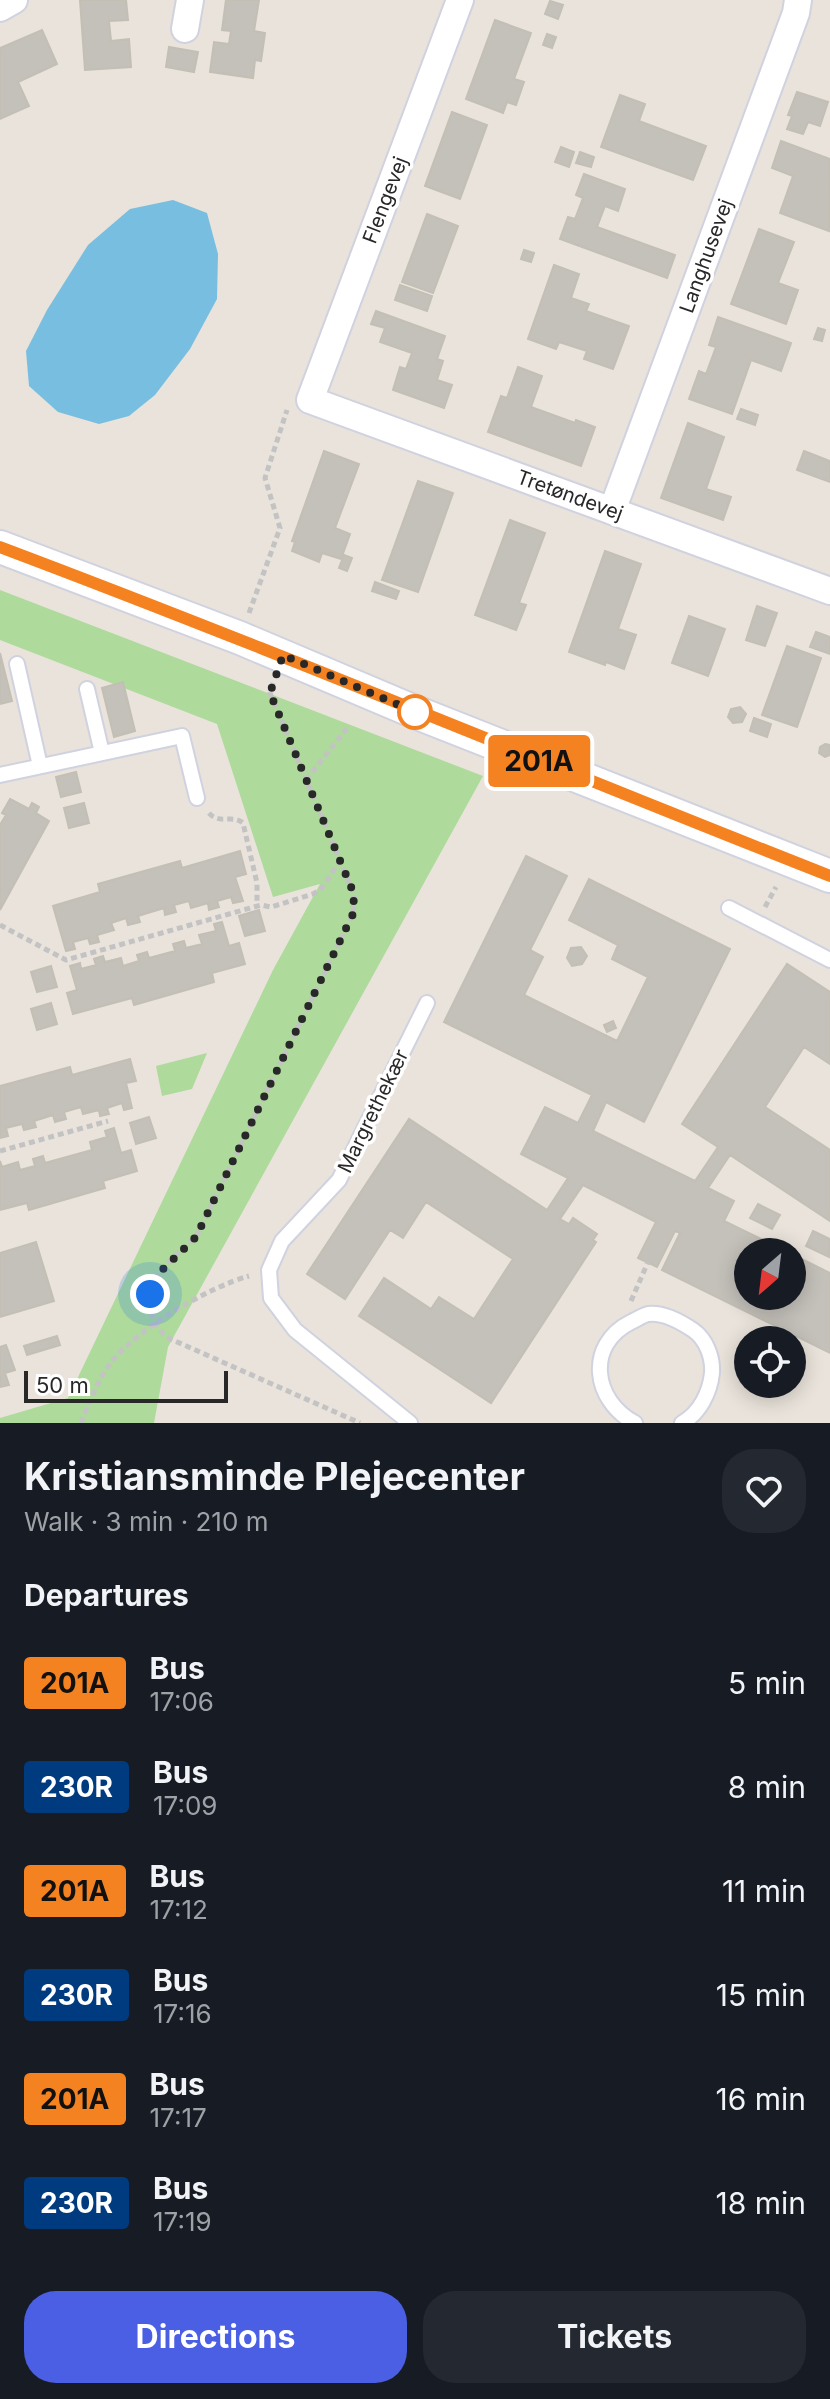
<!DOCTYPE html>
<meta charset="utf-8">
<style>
:root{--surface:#171b24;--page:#242831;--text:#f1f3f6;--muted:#9ea1a6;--accent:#4b5fe5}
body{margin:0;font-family:Inter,sans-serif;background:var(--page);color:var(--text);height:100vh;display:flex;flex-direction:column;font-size:30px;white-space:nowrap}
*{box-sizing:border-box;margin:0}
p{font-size:26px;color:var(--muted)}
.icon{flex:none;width:44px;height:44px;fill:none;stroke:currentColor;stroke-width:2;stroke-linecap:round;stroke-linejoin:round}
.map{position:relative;height:1423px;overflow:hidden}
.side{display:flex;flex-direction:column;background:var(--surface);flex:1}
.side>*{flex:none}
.badge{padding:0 16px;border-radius:6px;font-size:28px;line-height:52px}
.needle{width:52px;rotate:208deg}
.buttons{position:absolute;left:734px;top:1238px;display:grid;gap:16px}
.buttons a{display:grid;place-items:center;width:72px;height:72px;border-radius:50%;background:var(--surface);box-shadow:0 4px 20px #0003;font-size:40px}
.scale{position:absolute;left:24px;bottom:20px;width:204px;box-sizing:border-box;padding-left:8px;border:4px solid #282828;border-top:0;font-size:22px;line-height:28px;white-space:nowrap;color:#282828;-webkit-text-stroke:6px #fff;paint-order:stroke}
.you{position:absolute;width:40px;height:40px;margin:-20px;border:6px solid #fff;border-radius:50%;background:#1a73e8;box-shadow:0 0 0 12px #1a73e833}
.map>.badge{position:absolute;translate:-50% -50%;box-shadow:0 0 0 4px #fff}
h2{padding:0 24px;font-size:30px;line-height:72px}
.round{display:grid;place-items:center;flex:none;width:84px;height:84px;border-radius:32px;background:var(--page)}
.overview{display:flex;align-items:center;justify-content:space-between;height:136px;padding:0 24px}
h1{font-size:38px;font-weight:700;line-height:60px}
.primary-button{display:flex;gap:16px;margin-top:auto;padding:16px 24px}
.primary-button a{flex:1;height:92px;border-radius:32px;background:var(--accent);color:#fff;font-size:32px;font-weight:700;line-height:92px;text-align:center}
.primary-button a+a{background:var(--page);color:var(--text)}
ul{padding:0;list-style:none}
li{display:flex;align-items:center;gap:24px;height:104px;padding:0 24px}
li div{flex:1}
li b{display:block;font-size:30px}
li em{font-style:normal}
li .badge{min-width:88px;font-weight:700;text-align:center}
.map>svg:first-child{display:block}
.green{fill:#aeda9c}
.water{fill:#78bee0}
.building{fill:#c4c0ba;stroke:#c3bfb5;stroke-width:2}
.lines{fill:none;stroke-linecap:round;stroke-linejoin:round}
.service-casing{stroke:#d0d2df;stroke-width:18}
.minor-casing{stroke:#d0d2df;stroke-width:30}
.tertiary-casing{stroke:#d0d2df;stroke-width:36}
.path{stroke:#c3c3c3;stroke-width:5;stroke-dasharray:6 4;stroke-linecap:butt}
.service{stroke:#fff;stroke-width:14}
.minor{stroke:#fff;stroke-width:26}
.tertiary{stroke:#fff;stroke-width:32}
.line-casing{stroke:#fff;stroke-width:18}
.line{stroke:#f58220;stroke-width:12}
.walk{stroke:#282828;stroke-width:8;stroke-dasharray:0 14.4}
.stop-dot{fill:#fff;stroke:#f58220;stroke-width:4}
.labels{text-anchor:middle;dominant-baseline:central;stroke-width:7;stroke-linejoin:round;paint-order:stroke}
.street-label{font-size:20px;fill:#282828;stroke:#fff}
</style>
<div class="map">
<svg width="830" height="1423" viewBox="0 0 830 1423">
<rect width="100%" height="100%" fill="#e9e3db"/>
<path class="green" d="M0,590L483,776L168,1347L154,1423H0V1418L68,1398L273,970L320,884L273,897L217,724L0,640Z
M207,1053L192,1089L162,1096L156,1066Z"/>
<path class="water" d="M173,200L207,213L218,254L217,299L190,349L155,395L129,416L99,424L58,412L29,386L26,351L47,310L88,245L130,209Z"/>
<path class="building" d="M80,0H126L128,20L109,21L111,41L129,39L131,67L85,70Z
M226,0H259L254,31L265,33L261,61L255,60L253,78L210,72L214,42L229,44L231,31L222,30Z
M550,1L563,5L558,19L545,14Z
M495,20L531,33L514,79L524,82L516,105L507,102L503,113L466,99Z
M42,30L57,64L18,82L29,106L0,119V48Z
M547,34L556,37L552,48L543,45Z
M169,47L198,52L194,72L166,67Z
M797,92L828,102L820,126L808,122L803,134L787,129L792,116L788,115Z
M620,95L645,104L639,121L706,146L693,180L601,147Z
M452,112L487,125L460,199L425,186Z
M781,141L830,159L829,231L780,213L793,176L772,168Z
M561,147L574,152L569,167L555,162Z
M580,152L594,157L591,167L576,163Z
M584,174L625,189L618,211L605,206L597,227L675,255L667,278L560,239L568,217L575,219L583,198L576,195Z
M427,214L458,226L433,293L402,282Z
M759,229L794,242L778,283L798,290L786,324L731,304Z
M524,250L534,253L531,262L521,259Z
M554,265L579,274L571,298L589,304L586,311L629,326L613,369L584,359L587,351L559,342L556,349L528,339Z
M400,285L432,296L427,311L395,300Z
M376,311L445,336L437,359L443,361L437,380L452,385L444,408L393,390L400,367L406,369L412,353L380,342L385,328L371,324Z
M718,317L791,343L781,371L751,360L732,414L689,399L699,371L706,374L716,347L709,345Z
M818,328L825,330L822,341L814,339Z
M518,367L542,376L531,407L575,423L576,420L595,427L581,466L488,432L501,396L507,398Z
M741,409L758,415L755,425L737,419Z
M688,423L724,437L706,489L731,497L723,520L661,498Z
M324,451L359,464L335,528L350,534L341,559L322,553L319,562L292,551L295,542L292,541Z
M804,451L830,461V482L797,470Z
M418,481L453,493L418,592L382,580Z
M510,520L545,533L519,603L526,605L516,630L475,615Z
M605,551L641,564L618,629L636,635L624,669L606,662L605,665L569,652Z
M344,555L352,558L347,571L339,568Z
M375,582L399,591L396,599L372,591Z
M757,606L777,613L765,646L746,640Z
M689,616L725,629L708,676L672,663Z
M816,632L830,637V654L810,647Z
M787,646L821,658L797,727L762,715Z
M0,653L12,701L0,704Z
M123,682L135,731L114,737L102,688Z
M740,707L746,714L742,722L733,723L728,717L731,709Z
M754,718L771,724L767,737L750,731Z
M825,744L830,745V755L825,757L819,753L820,747Z
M76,772L81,792L61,797L56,777Z
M10,799L29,809L32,803L39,807L36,813L49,821L0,910V825L6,815L2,813Z
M84,803L89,823L69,828L64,808Z
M240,851L246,874L235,877L243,901L233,903L231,897L217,901L219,907L209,910L208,903L191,908L189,901L174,905L176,912L165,915L164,908L138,916L140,922L128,925L126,918L111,923L114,930L97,935L99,942L90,944L88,938L73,942L75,949L66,951L53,906L100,892L98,884L180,861L182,868Z
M526,856L567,876L530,950L543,957L524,995L617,1041L648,977L612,959L618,945L569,920L589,879L730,949L644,1122L606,1102L593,1131L695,1181L718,1147L682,1124L787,964L830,992V1064L804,1047L765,1107L830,1150V1221L730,1155L708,1188L734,1201L724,1221L788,1252H748V1296H792V1254L830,1273V1353L662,1270L680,1233L675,1231L657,1267L638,1258L656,1222L583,1185L560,1219L569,1224L573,1218L597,1234L593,1240L596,1242L491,1403L359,1316L384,1278L431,1309L439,1297L474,1319L513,1259L426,1202L403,1238L390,1230L345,1299L307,1274L409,1119L547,1210L568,1178L521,1154L545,1107L578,1123L592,1095L444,1022Z
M259,910L265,931L245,936L239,916Z
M222,922L229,946L239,943L245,964L212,973L214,982L134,1005L132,998L73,1014L67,993L77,990L70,966L80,963L81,969L96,965L94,959L103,956L105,962L121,958L123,966L139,961L137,955L147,952L149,958L175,951L173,944L184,941L186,948L202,944L199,935L216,931L214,924Z
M581,947L587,956L582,964L572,966L567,958L571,948Z
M51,966L57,987L37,992L31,972Z
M51,1003L57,1024L37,1030L31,1009Z
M613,1021L616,1028L607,1032L604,1025Z
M130,1059L136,1081L126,1083L132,1108L124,1110L122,1103L107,1108L109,1114L100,1116L99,1110L83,1114L81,1107L64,1112L66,1119L55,1122L53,1115L34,1121L36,1127L24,1130L22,1124L6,1128L8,1136L0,1138V1086L70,1067L72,1075Z
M149,1117L156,1138L136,1144L130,1123Z
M114,1128L121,1153L131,1150L137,1171L103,1181L105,1188L29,1210L27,1203L0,1210V1161L2,1167L18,1162L20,1170L35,1166L33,1159L43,1156L45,1163L92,1150L90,1142L107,1137L105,1131Z
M758,1204L780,1215L772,1229L750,1218Z
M813,1231L830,1239L829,1257L806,1246Z
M36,1242L54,1301L0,1317V1253Z
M57,1336L60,1345L27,1355L24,1346Z
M6,1345L15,1370L5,1373L9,1385L0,1387V1347Z"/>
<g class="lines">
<defs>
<path id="service" d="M17,664L40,766
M87,689L102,753
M0,775L182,736L197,798
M729,908L830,960
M410,1423L295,1330L271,1298L269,1270L282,1241L339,1180L427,1003
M635,1423C593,1401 585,1345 631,1322C636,1320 643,1315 648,1314C663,1312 681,1322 693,1330C706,1339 713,1357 712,1373C710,1392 700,1413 682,1423"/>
<path id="minor" d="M460,0L310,400L830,591
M0,8L14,0
M185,29L190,0
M612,511L796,13L798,0"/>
<path id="tertiary" d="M0,547L240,638L415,712L830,876"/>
</defs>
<use href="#service" class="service-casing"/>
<use href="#minor" class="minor-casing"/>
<use href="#tertiary" class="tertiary-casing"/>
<path class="path" d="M249,613L280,528L265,478L287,410
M273,683L270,693L354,894L353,914L196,1237C163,1265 129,1296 166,1337L360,1423
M306,780L348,727
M209,813C219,825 233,814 243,823L257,883V906
M765,907L776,887
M0,925L66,960L261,905L271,907L313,894L321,889L340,861
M0,1151L108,1121
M631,1301L648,1262
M81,1423C90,1402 98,1379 112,1361C139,1328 209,1287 249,1276"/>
<use href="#service" class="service"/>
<use href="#minor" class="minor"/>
<use href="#tertiary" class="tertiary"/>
</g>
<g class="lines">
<defs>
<path id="line" d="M0,547C279,652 553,767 830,876"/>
</defs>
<use href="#line" class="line-casing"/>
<use href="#line" class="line"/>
<path class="walk" d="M150,1294L161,1271L196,1237L353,914L354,894L270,693L283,655L415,712"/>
</g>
<circle class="stop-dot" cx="415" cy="712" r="16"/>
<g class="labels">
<g class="street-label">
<text transform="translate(385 200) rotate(-69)">Flengevej</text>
<text transform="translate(706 256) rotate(-70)">Langhusevej</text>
<text transform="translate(570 495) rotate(20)">Tretøndevej</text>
<text transform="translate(373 1111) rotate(-64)">Margrethekær</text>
</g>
</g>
</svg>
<div class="buttons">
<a><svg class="needle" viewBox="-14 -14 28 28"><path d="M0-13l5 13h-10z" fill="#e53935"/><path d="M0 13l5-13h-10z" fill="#9ea1a6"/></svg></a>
<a><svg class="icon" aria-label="locate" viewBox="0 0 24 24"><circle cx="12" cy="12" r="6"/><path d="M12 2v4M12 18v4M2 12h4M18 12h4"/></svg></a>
</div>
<div class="scale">50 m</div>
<div class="you" style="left:150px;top:1294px"></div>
<b class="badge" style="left:539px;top:761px;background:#f58220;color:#111">201A</b>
</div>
<section class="side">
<div class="overview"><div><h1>Kristiansminde Plejecenter</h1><p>Walk · 3 min · 210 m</p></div><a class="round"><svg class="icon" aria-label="heart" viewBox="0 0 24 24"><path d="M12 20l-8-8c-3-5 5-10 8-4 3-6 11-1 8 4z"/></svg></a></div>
<h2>Departures</h2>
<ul>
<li><span class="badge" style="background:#f58220;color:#111">201A</span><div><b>Bus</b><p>17:06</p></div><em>5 min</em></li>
<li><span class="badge" style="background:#003b80;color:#fff">230R</span><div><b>Bus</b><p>17:09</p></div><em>8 min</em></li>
<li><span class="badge" style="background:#f58220;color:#111">201A</span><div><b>Bus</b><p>17:12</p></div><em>11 min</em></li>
<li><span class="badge" style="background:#003b80;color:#fff">230R</span><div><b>Bus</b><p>17:16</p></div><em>15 min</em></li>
<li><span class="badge" style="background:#f58220;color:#111">201A</span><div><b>Bus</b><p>17:17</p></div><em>16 min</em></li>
<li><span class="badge" style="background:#003b80;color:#fff">230R</span><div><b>Bus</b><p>17:19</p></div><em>18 min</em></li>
</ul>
<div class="primary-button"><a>Directions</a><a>Tickets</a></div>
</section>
